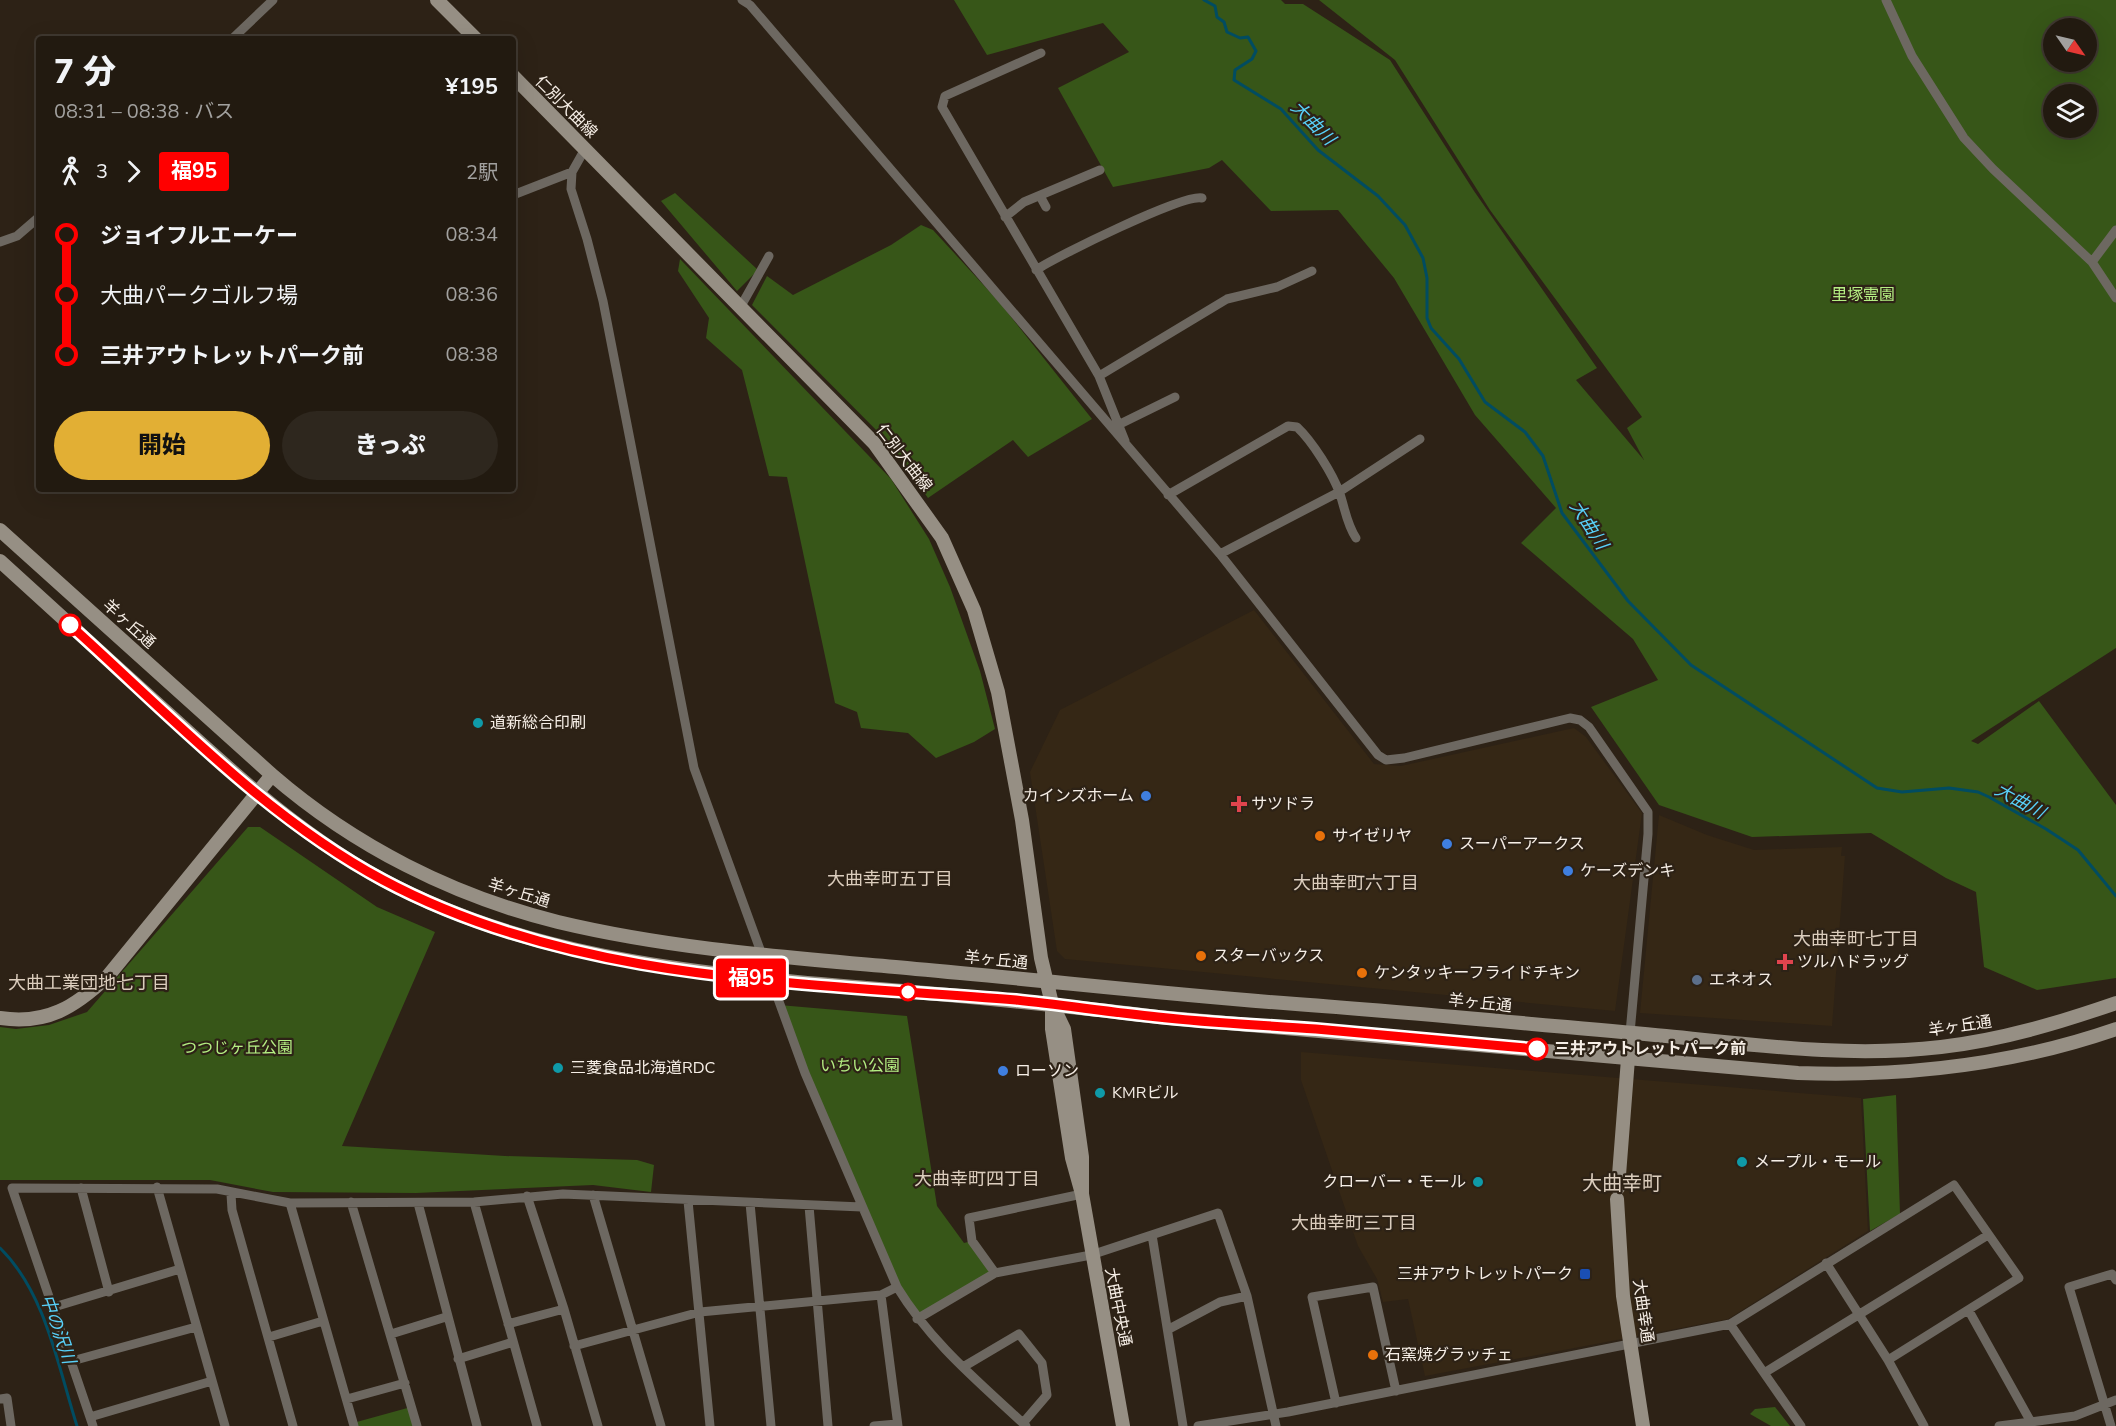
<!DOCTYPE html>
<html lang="ja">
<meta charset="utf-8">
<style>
:root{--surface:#221a10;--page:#2e271e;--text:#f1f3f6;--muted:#a2a19f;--line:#3f3830;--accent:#e2af34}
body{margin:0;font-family:"Nunito Sans","Noto Sans JP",sans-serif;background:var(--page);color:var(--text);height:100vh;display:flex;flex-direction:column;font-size:22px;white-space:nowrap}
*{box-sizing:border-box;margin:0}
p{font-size:20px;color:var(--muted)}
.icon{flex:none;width:33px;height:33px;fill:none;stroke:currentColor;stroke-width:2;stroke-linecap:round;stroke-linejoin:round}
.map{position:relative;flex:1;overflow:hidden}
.panel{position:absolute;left:36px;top:36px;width:480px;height:456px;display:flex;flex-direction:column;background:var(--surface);border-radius:6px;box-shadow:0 6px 24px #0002,0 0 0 2px var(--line)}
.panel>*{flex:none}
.badge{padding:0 12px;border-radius:4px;font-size:21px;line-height:39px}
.needle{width:39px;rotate:124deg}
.controls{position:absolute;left:2043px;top:18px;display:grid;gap:12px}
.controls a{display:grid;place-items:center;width:54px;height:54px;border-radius:50%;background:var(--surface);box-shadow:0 6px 24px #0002,0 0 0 2px var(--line);font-size:30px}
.map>.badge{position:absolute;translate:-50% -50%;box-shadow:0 0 0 3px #fff}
.legs{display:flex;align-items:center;gap:9px;height:66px;padding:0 18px;font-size:20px}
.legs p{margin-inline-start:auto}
.head{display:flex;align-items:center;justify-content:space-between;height:102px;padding:0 18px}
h1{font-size:33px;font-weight:800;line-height:45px}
.button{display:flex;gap:12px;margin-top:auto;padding:12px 18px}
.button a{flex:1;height:69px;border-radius:36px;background:var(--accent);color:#111;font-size:24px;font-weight:800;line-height:69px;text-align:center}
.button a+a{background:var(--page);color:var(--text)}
ul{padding:0 18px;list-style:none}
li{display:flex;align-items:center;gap:21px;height:60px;font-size:22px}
li i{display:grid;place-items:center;width:9px;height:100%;margin:0 8px;background:currentColor}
li i::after{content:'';width:15px;height:15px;margin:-8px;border:4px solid;border-radius:50%;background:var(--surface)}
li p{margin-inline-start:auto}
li:first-child i{background:linear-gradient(#0000 50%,currentColor 0)}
li:last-child i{background:linear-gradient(currentColor 50%,#0000 0)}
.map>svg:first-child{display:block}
.built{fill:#352715}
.green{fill:#375618;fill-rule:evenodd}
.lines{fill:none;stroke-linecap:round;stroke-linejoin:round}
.stream{stroke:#014c61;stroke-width:3}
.street{stroke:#6d6861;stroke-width:9}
.secondary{stroke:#968f84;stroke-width:14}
.line-1-casing{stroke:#fff;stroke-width:14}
.line-1{stroke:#f00;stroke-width:9}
.stop-1-dot{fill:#fff;stroke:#f00;stroke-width:3}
.culture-dot{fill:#0f9aa8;stroke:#2d2216;stroke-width:2}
.shop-dot{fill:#3f7fe0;stroke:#2d2216;stroke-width:2}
.health-dot{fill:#e0444e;stroke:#2d2216;stroke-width:2}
.food-dot{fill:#e8710a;stroke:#2d2216;stroke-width:2}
.service-dot{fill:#5c6f8a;stroke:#2d2216;stroke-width:2}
.transit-dot{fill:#1a4fb4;stroke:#2d2216;stroke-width:2}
.labels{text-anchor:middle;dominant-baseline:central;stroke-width:4.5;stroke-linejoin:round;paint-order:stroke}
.street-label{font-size:16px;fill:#f6eee6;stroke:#2d2216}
.park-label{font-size:16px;fill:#b5ef83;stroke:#2d2216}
.poi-label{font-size:16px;fill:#f6eee6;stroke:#2d2216;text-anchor:start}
.stop-label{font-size:16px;font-weight:bold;fill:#f6eee6;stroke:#2d2216;text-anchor:start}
.water-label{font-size:18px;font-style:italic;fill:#58d0f8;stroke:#2d2216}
.neighbourhood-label{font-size:18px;fill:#dbcdbd;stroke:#2d2216}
.quarter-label{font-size:20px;fill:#dbcdbd;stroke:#2d2216}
</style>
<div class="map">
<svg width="2116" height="1426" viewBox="0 0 2116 1426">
<rect width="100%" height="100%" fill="#2d2216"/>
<path class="built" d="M1254,610L1374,764L1401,766L1574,728L1586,737L1642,813L1615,1011L1065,959L1057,951L1030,772L1060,710Z
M1659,815L1707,835L1754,850L1842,847L1841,856H1845L1832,1026L1640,1013Z
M1301,1052L1861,1098L1868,1231L1728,1319L1425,1376L1408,1299L1383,1302L1377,1279L1358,1246L1301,1080Z"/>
<path class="green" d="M954,0H1281L1285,4H1303L1390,60L1474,191L1597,368L1576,380L1644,460L1627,428L1642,417L1490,210L1395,60L1319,0H2116V648L1971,741L1978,744L2039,701L2116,805V978L2037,990L1984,967L1976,892L1946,878L1871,833L1752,837L1659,805L1591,707L1658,680L1633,639L1521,543L1556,508L1475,415L1394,278L1338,210L1271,211L1222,160L1209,168L1113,187L1058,88L1129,52L1103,23L987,55ZM2054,28H2086V62H2054ZM2054,94H2086V128H2054Z
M675,193L758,270L737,291L661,201Z
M921,225L933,230L1000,303L1092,419L1028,457L1013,440L928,498L889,443L752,305L767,276L793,295L891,245Z
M680,259L891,479L929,539L950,587L980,671L995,729L974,742L936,758L908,733L861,728L857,712L835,703L787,477L769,476L742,370L706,338L709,318L678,271Z
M248,827H260L377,907L435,932L342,1146L505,1156L637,1160L654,1165L651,1192L593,1185L416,1193L273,1192L210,1180H0V1027L16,1029L49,1025L87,1012Z
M779,1005L907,1016L937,1206L964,1243L972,1241L995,1273L917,1319L897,1287Z
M1896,1095L1900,1214L1870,1231L1863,1099Z
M411,1407L417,1426H354L353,1423Z
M1775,1407L1790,1426H1771L1750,1414L1755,1409Z"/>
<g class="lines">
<path class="stream" d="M1204,0L1215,6L1217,17L1224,22L1227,32L1240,38L1248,37L1256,51L1252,59L1235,70L1234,80L1281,109L1318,150L1378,196L1405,225L1423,258L1427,278V318L1431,328L1459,359L1485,402L1525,432L1543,456L1562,513L1628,601L1691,665L1877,788L1902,792L1949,788L1978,792L1989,797L2046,829L2078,850L2116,896
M0,1248C46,1293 58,1367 77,1426"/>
<path class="street" d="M742,0L750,5L1220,554L1378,755L1386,760L1404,758L1570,718L1580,720L1589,727L1648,812V834L1630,1033
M1886,0L1912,56L1964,138L1993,169L2092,262L2116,298
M232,39L273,0
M1041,53L945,96L942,107L1099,376L1125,441
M585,149L572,172L571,189L587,239L603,301L694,768L805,1073L897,1287C932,1344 978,1381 1026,1426
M513,195L572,172
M1040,196L1046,207
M1005,217L1024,202L1100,170
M0,242L17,236L39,217
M2092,262L2116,230
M1036,270C1057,256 1183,194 1202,198
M741,306L769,256
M1099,376L1227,299L1277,287L1312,271
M1118,425L1175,397
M1168,495L1288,426L1297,427C1312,441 1333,474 1340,494C1345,509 1347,525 1356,538
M1220,554L1339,492L1420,439
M157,1187L225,1426
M81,1188L109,1292
M231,1194L232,1210L293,1426
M593,1195L661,1426
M527,1196L564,1309L598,1426
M688,1201L710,1426
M351,1202L417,1426
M474,1202L537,1426
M290,1203L354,1426
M418,1203L477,1426
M750,1203L771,1426
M809,1206L828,1426
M1152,1235L1183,1426
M1826,1263L1888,1360L1924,1426
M995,1273L972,1241L969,1218L1082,1194
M881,1295L898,1426
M54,1307L180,1269
M1969,1311L2031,1422L1999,1426
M917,1319L995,1273L1091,1255L1218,1213L1247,1296L1276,1426
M508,1324L564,1309
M1730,1324L1801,1426
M1169,1329L1220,1302L1247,1296
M391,1334L446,1317
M269,1337L323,1321
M574,1346L700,1312L881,1295L897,1287
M458,1359L513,1342
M72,1361L196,1327
M963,1367L1019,1334L1042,1363L1047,1395L1023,1423
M1764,1373L1988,1235
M0,1399L7,1398L11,1426
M347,1399L405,1383
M1336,1403L1312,1297L1373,1287L1396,1391
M90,1417L212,1381
M2031,1422L2075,1416L2116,1400
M93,1426L12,1188L217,1189L290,1203L474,1202L563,1194L862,1207
M874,1426L897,1424
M1198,1426L1288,1412L1730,1324L1954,1185L2019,1278L1888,1360
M2111,1426L2069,1287L2112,1274L2116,1280"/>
<path class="secondary" d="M437,0L476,39
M513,76L874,443L942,538L974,610L998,692L1022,820L1041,958L1052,1004L1064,1029L1082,1157V1194
M0,530L272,775C354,846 453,896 558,922C675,950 797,958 916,969C1043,980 1169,995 1296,1004C1419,1013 1542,1025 1666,1036C1757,1045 1849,1058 1941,1047C2002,1040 2058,1023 2116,1003
M0,561C58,614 115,666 173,718C231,771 288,823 355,864C510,958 691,973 867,988C964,996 1061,1005 1158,1017L1798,1073C1908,1077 2012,1065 2116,1029
M1052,1009V1029L1072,1158L1082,1194L1123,1426
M0,1018C47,1025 75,1007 108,976L272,775
M1618,1188L1630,1033
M1617,1199L1623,1296L1643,1426"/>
</g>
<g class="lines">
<defs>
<path id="line-1" d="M70,625C169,714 264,816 383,880C575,983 803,982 1016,1000C1063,1005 1110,1012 1158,1017C1210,1023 1263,1025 1316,1029C1389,1035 1463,1043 1537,1049"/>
</defs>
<use href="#line-1" class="line-1-casing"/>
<use href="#line-1" class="line-1"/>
</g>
<g class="stop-1-dot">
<circle cx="70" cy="625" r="10"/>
<circle cx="908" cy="992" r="8"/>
<circle cx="1537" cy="1049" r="10"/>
</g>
<g class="culture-dot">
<circle cx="478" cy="723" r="6"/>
<circle cx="558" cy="1068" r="6"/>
<circle cx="1100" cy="1093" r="6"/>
<circle cx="1742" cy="1162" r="6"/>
<circle cx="1478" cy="1182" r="6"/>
</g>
<g class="shop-dot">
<circle cx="1146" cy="796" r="6"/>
<circle cx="1447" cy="844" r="6"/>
<circle cx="1568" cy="871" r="6"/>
<circle cx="1003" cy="1071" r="6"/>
</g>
<g class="health-dot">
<path d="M1236 795h6v6h6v6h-6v6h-6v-6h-6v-6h6z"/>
<path d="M1782 953h6v6h6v6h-6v6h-6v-6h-6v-6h6z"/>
</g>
<g class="food-dot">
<circle cx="1320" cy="836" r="6"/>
<circle cx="1201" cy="956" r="6"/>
<circle cx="1362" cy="973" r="6"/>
<circle cx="1373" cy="1355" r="6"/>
</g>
<circle class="service-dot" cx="1697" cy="980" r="6"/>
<rect class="transit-dot" x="1579" y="1268" width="12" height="12" rx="3"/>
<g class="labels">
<g class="street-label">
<text transform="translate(566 107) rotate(45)">仁別大曲線</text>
<text transform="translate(904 458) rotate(52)">仁別大曲線</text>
<text transform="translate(129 624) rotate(42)">羊ヶ丘通</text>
<text transform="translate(519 893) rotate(17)">羊ヶ丘通</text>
<text transform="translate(996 960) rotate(6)">羊ヶ丘通</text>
<text transform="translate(1480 1003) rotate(6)">羊ヶ丘通</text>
<text transform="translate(1960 1026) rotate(-8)">羊ヶ丘通</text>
<text transform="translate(1118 1307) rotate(79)">大曲中央通</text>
<text transform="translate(1643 1311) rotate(82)">大曲幸通</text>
</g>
<g class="park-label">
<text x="1863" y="295">里塚霊園</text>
<text x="237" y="1048">つつじヶ丘公園</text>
<text x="860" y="1066">いちい公園</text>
</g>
<g class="poi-label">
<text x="490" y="723">道新総合印刷</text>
<text x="1134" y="796" text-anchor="end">カインズホーム</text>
<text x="1251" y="804">サツドラ</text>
<text x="1332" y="836">サイゼリヤ</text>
<text x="1459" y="844">スーパーアークス</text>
<text x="1580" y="871">ケーズデンキ</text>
<text x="1213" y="956">スターバックス</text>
<text x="1797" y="962">ツルハドラッグ</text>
<text x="1374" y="973">ケンタッキーフライドチキン</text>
<text x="1709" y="980">エネオス</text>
<text x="570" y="1068">三菱食品北海道RDC</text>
<text x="1015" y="1071">ローソン</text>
<text x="1112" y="1093">KMRビル</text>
<text x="1754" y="1162">メープル・モール</text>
<text x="1466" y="1182" text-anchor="end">クローバー・モール</text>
<text x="1573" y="1274" text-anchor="end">三井アウトレットパーク</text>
<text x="1385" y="1355">石窯焼グラッチェ</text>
</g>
<g class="stop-label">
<text x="1554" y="1049">三井アウトレットパーク前</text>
</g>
<g class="water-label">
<text transform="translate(1313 123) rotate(45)">大曲川</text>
<text transform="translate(1589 525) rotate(57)">大曲川</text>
<text transform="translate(2020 801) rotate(29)">大曲川</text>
<text transform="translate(58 1329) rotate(71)">中の沢川</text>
</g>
<g class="neighbourhood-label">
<text x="890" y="879">大曲幸町五丁目</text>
<text x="1356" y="883">大曲幸町六丁目</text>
<text x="1856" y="939">大曲幸町七丁目</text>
<text x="89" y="983">大曲工業団地七丁目</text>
<text x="977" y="1179">大曲幸町四丁目</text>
<text x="1354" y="1223">大曲幸町三丁目</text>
</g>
<g class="quarter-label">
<text x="1622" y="1183">大曲幸町</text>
</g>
</g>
</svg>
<div class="controls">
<a><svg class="needle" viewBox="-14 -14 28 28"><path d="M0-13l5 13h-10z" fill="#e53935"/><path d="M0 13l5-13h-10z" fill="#a2a19f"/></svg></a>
<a><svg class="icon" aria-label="layers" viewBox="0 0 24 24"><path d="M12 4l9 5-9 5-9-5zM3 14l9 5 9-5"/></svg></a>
</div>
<b class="badge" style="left:751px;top:978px;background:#f00;color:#fff">福95</b>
<section class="panel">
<div class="head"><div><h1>7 分</h1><p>08:31 – 08:38 · バス</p></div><b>¥195</b></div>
<div class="legs"><svg class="icon" aria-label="walk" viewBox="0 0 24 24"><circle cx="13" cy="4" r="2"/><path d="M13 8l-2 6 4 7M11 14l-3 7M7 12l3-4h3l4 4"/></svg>3<svg class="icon" aria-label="forward" viewBox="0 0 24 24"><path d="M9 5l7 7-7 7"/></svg><b class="badge" style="background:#f00;color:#fff">福95</b><p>2駅</p></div>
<ul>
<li><i style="color:#f00"></i><b>ジョイフルエーケー</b><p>08:34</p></li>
<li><i style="color:#f00"></i><span>大曲パークゴルフ場</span><p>08:36</p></li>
<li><i style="color:#f00"></i><b>三井アウトレットパーク前</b><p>08:38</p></li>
</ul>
<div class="button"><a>開始</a><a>きっぷ</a></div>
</section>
</div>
